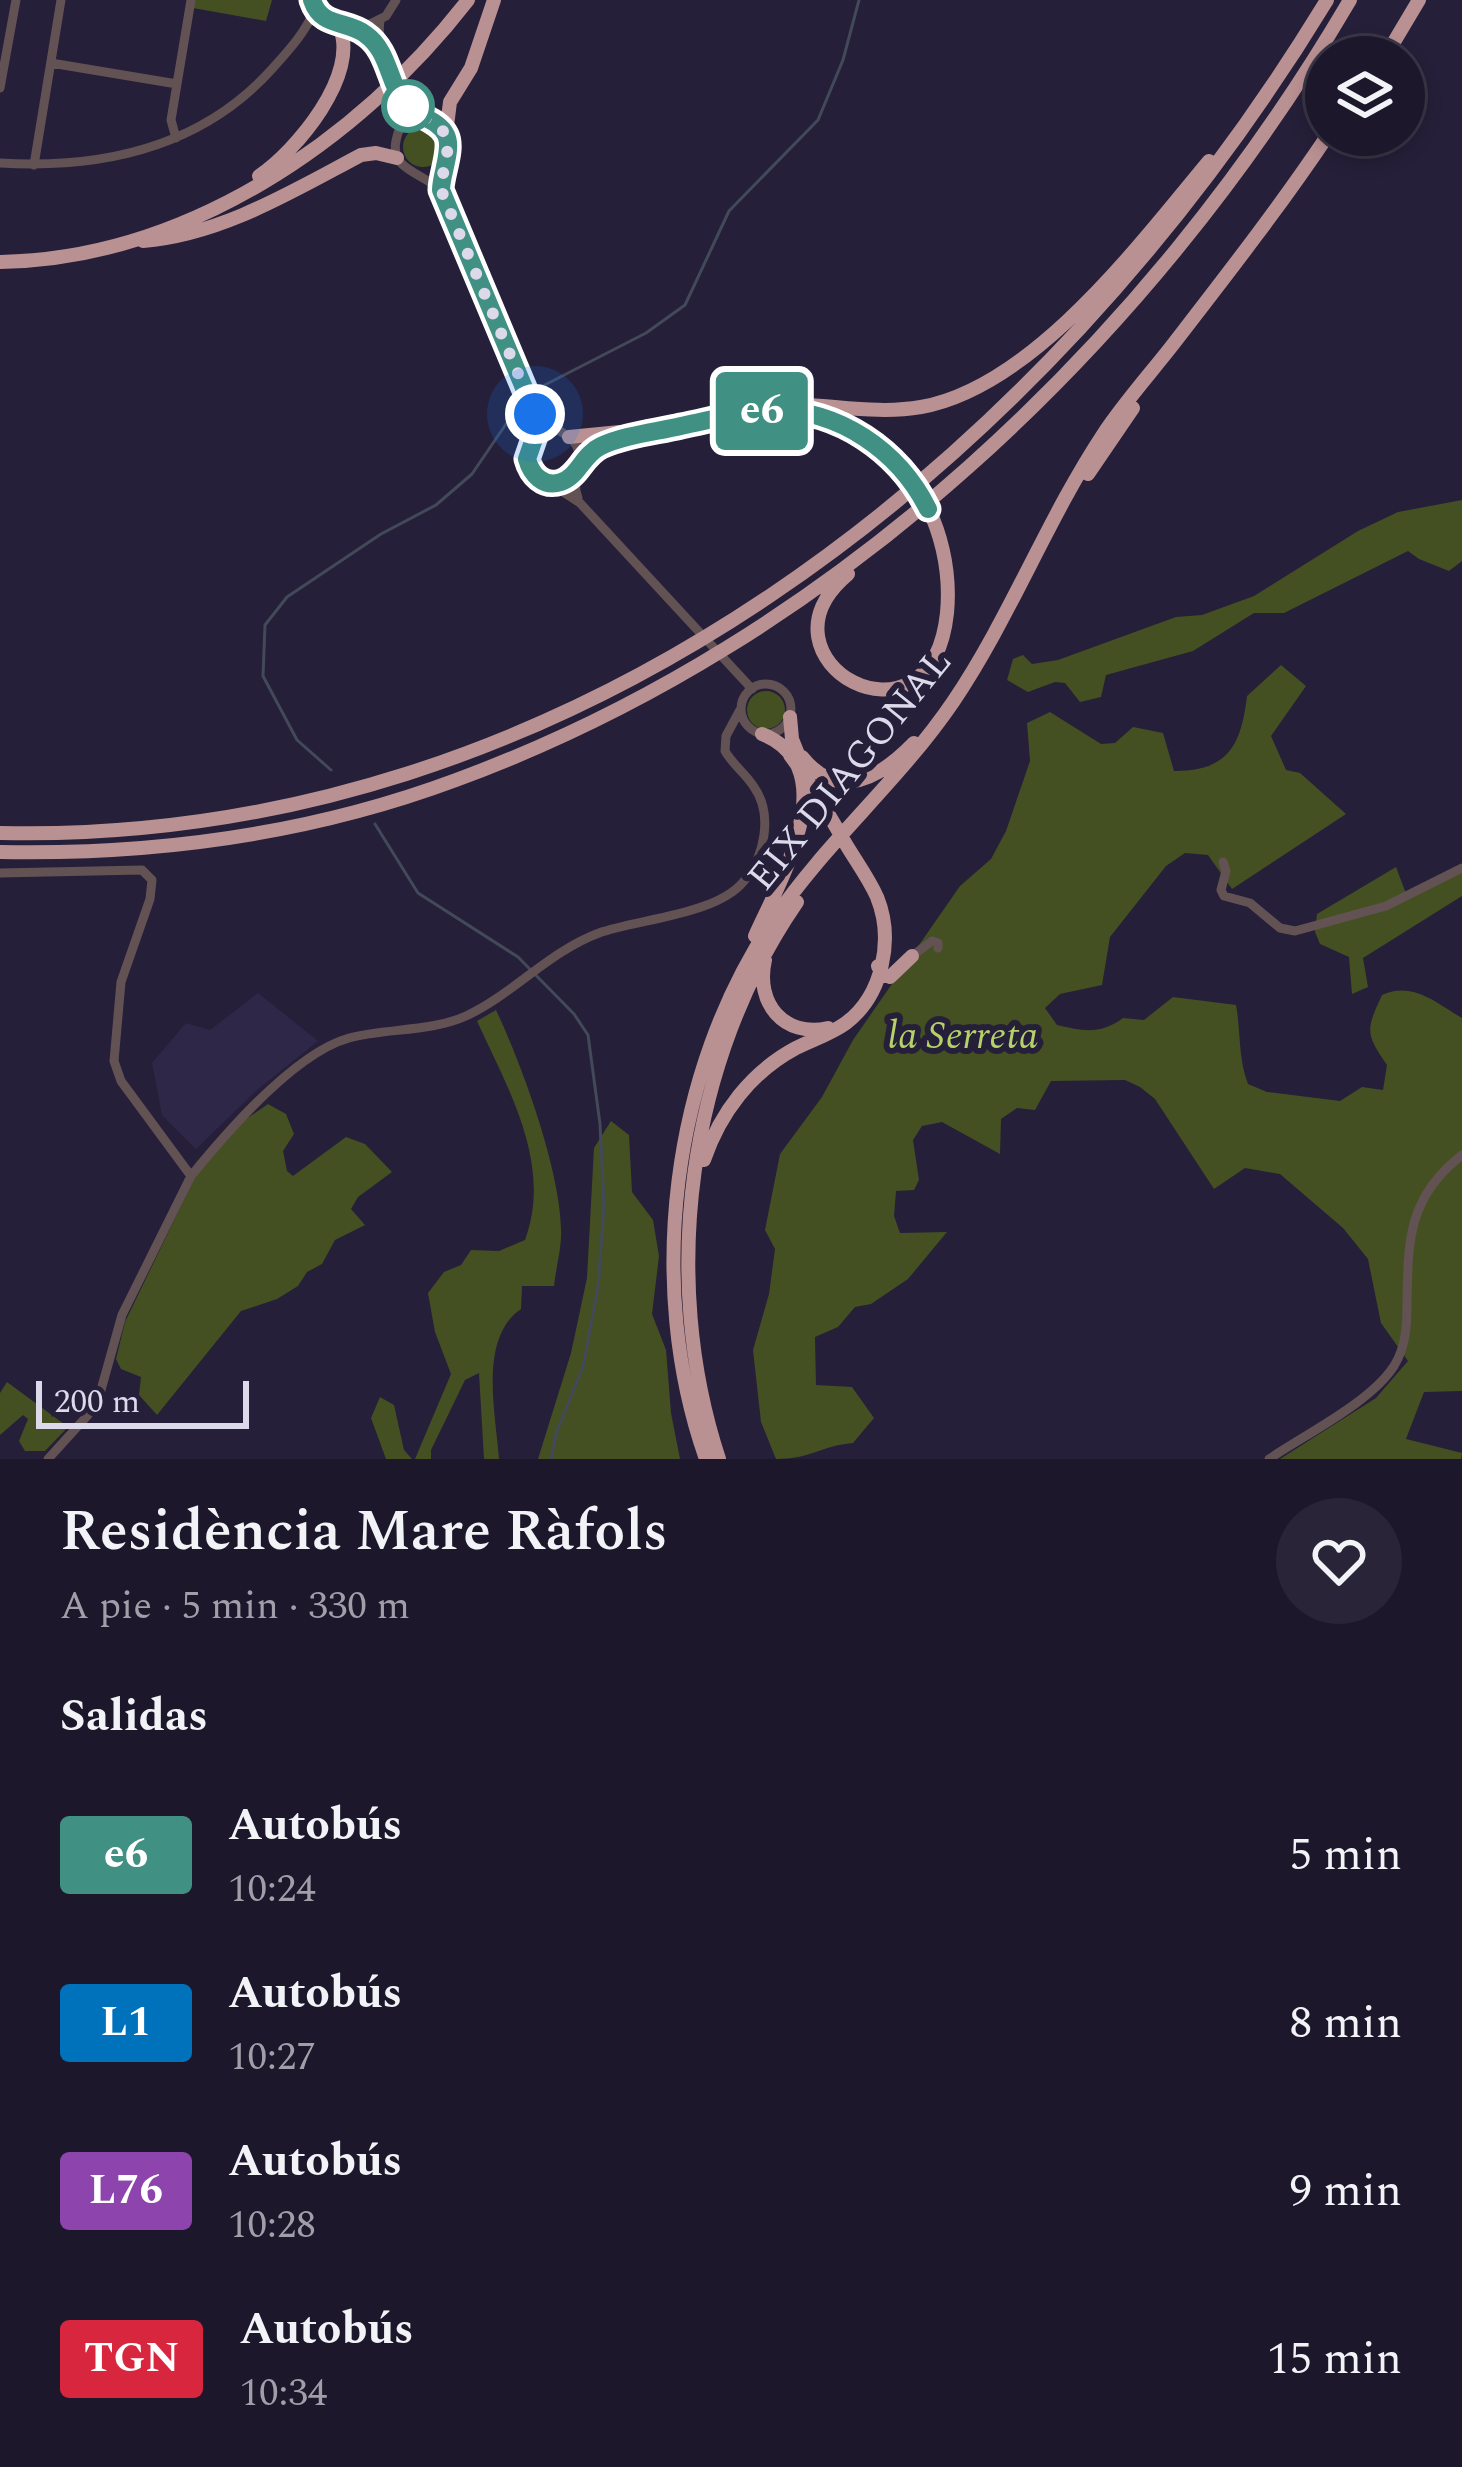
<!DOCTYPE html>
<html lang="es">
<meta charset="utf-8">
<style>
:root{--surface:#1c172b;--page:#292437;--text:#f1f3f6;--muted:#a09fa9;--line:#3a3647}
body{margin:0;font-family:Spectral,serif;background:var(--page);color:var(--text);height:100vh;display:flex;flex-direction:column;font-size:45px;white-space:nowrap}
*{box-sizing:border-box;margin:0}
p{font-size:39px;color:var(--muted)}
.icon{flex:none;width:66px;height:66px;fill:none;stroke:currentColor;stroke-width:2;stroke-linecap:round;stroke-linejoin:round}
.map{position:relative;height:1459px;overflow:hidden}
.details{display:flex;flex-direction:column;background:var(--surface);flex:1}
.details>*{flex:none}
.badge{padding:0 24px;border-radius:9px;font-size:42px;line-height:78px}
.fabs{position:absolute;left:1305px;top:36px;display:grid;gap:24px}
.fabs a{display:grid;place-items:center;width:120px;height:120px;border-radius:50%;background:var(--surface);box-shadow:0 6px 18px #0003,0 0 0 3px var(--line);font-size:60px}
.scale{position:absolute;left:36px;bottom:30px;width:213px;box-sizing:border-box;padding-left:12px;border:6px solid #dcd9eb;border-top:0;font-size:33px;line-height:42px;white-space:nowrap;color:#dcd9eb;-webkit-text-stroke:9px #251f39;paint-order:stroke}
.you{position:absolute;width:60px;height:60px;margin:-30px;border:9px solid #fff;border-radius:50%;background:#1a73e8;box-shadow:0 0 0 18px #1a73e833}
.map>.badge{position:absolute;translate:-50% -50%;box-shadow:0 0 0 6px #fff}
h2{padding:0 60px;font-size:45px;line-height:108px}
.round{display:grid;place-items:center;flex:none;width:126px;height:126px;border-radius:63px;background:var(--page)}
.summary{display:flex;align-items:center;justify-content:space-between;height:204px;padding:0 60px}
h1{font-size:57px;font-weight:600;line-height:90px}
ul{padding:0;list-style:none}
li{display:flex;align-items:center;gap:36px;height:168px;padding:0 60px}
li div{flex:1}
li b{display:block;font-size:45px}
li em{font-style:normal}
li .badge{min-width:132px;font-weight:700;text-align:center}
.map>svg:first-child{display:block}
.built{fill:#2f2748}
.green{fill:#445022}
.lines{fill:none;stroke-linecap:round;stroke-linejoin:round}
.stream{stroke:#424959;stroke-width:3}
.minor{stroke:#635253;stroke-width:9}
.highway{stroke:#ba9193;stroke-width:14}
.line-casing{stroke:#fff;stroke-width:27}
.line{stroke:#409183;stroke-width:18}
.walk{stroke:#dcd9eb;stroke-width:12;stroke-dasharray:0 21.6}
.stop-dot{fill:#fff;stroke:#409183;stroke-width:6}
.labels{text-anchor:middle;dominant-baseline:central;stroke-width:12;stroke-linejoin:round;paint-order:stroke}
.street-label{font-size:39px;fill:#dcd9eb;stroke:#251f39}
.park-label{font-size:39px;font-style:italic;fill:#b6d168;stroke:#251f39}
</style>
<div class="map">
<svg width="1462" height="1459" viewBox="0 0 1462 1459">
<rect width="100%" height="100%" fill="#251f39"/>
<path class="built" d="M258,993L318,1041L257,1090L196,1149L162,1115L152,1063L186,1023L210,1030Z"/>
<path class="green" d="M194,0H272L266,21L193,8Z
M403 147a20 20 0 1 1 40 0a20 20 0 1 1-40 0Z
M1462,500V561L1449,571L1419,559L1408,551L1284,613H1254L1193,651L1106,675L1101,697L1080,702L1065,683L1055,682L1028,692L1007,680L1013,659L1023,655L1032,664L1058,660L1176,617L1202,615L1254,596L1358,531L1398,512Z
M1281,665L1306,686L1271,736L1286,770L1300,773L1346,814L1232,889L1208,855L1185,853L1166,866L1110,937L1102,985L1060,994L1045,1008L1057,1025C1083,1031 1100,1035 1123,1018L1144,1020L1173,997L1236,1005C1241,1032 1238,1058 1248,1084L1267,1092L1340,1101L1362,1087L1383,1090L1387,1065C1365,1033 1366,1030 1382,995C1413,981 1436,1003 1462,1018V1391L1424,1392L1406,1439L1462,1453L1461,1459H1280L1376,1398L1408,1361L1381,1323L1368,1259L1343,1228L1280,1174L1245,1168L1214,1189L1155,1099L1140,1087L1125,1080L1051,1081L1035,1110L1017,1108L1001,1119L1000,1154L942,1122L922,1126L913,1140L919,1180L914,1190L896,1191L894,1216L900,1233L947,1232L908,1279L871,1304L855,1307L838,1327L815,1337L816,1385L852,1387L874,1418L853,1443C820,1446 811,1459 776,1459L761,1422L753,1350L769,1294L775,1249L765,1230L780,1154L822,1097L853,1040L960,886L991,859L1006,831L1030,761L1027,723L1050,712L1101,744L1115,743L1133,727L1163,733L1174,771C1228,771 1241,746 1247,696Z
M747 710a19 19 0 1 1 38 0a19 19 0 1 1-38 0Z
M1396,867L1408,899L1462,872V896L1363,958L1368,987L1352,994L1349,957L1320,944L1315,932L1317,914Z
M496,1010C522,1065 560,1169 561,1229C562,1247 556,1267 554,1286H522L521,1309C478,1338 496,1415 499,1459H484L479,1373L465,1380L431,1450V1459H415L451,1374L435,1332L428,1293L444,1272L461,1265L471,1250L499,1251L525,1240C553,1164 508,1089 477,1021Z
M268,1104L286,1114L294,1134L283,1151L287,1171L293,1176L346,1137L365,1144L392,1172L358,1197L351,1209L365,1225L335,1240L322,1264L307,1272L298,1286L277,1299L241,1311L157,1415L139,1395L141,1377L121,1369L116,1359L125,1322L197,1173L239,1124Z
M611,1121L629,1135L632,1192L653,1220L659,1256L652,1314L666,1350L671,1413L680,1459H538L571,1353L587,1278L594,1148Z
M7,1382L68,1427L45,1451H25L19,1441L28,1419L23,1415L0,1435V1393Z
M380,1397L394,1405L404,1450L412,1459H386L371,1418Z"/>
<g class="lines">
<path class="stream" d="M533,391L646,333L685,305L729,211L818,120L843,60L859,0
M331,770L297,740L263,676L265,625L287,597L381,534L436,505L472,474L521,402
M375,824L418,893L518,957L574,1014L588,1035L600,1124L604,1207L598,1287L583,1367L557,1431L551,1459"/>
<path class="minor" d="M312,0C319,21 339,27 360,29L386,16L396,0
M380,21C375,53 396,72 403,102C407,122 390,139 397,157C402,170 429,179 441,190
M51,63L177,84
M0,88L16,0
M403,102C419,116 452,126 448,151C446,166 441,174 441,190L535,414C539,435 523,450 531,471L580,503L752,689
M176,138L171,120L191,0
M0,163C102,169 201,148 272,69C289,50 305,33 315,9
M34,165L61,0
M535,414C546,426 564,430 574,442C587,459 569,474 578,498
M741 709a25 25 0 1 1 50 0a25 25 0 1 1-50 0Z
M1223,862L1226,871L1221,890L1224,896L1250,903L1280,928L1295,931L1386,906L1462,868
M0,873L142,870L152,880L150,899L121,982L114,1061L121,1081L191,1176L122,1315L99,1397L88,1415L48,1459
M912,956L932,941L938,943V948
M191,1176C226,1133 295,1053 349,1038C386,1028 431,1032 466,1016C513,994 550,951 599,933C638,919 717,915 744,881C765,856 773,814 754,787C746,774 733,765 725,751L726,736L740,710
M1269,1459C1306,1434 1371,1402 1394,1366C1406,1347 1407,1325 1407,1303C1408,1240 1408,1197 1462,1155"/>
<path class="highway" d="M1385,57L1419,0
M446,134L450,102L471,68L494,0
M259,176C296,151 361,74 339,26
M143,241C221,235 293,191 361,155L376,153L397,158
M0,262C185,259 358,142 468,0
M784,404C830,404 876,415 921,407C1033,387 1139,245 1209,161
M569,437L620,432
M579,463C599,439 633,437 663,430C760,409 854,390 918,490C941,526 951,571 947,613C931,764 746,659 848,574
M1088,474L1133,408
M790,717L792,739L800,759
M802,757C839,803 881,777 914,743
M0,833C567,846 1044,465 1327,0
M0,852C154,855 311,834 456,780C832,642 1149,343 1350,0
M755,936C779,882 847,769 762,734
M765,960C755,1003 784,1038 828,1028
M878,966L882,974L890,977L912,956
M704,1160C720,1113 751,1072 796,1048C812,1040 831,1034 846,1023C883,995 894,939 877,897C868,877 855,860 844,841C827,811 810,782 790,755
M706,1459C645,1286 671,1071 774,919C827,841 900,780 953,702C1011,616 1047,519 1104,433C1124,403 1149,375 1171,347C1225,277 1279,208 1328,135
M719,1459C659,1277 688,1060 797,902"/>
</g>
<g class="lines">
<defs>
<path id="line" d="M312,0C321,28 347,20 365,34C388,50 388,78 402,100C413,117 438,118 446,135C453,149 441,174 441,190L535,414L536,433L527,459C531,474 543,488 561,482C579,476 582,455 601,446C625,435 655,432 681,426C711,420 742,411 772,410C839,409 899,451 928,509"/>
</defs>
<use href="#line" class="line-casing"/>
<use href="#line" class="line"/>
<path class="walk" d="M408,106C418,115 435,121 442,130C455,144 441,170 441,190L535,414"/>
</g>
<circle class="stop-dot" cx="408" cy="106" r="24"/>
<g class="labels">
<g class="street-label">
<text transform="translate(850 770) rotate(-51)">EIX DIAGONAL</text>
</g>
<g class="park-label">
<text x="963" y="1036">la Serreta</text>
</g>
</g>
</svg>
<div class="fabs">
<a><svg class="icon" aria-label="layers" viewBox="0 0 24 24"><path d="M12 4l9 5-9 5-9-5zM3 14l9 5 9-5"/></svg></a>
</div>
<div class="scale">200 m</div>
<div class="you" style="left:535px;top:414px"></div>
<b class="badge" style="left:762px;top:411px;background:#409183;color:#fff">e6</b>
</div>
<section class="details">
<div class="summary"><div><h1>Residència Mare Ràfols</h1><p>A pie · 5 min · 330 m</p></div><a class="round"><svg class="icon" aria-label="heart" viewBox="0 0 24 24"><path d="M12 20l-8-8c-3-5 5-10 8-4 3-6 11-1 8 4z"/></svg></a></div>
<h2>Salidas</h2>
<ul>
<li><span class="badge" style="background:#409183;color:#fff">e6</span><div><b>Autobús</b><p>10:24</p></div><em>5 min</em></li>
<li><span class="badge" style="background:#0072bc;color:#fff">L1</span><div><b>Autobús</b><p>10:27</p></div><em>8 min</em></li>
<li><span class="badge" style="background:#8e44ad;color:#fff">L76</span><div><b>Autobús</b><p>10:28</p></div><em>9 min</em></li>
<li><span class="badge" style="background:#d7263d;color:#fff">TGN</span><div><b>Autobús</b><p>10:34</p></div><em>15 min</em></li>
</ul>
</section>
